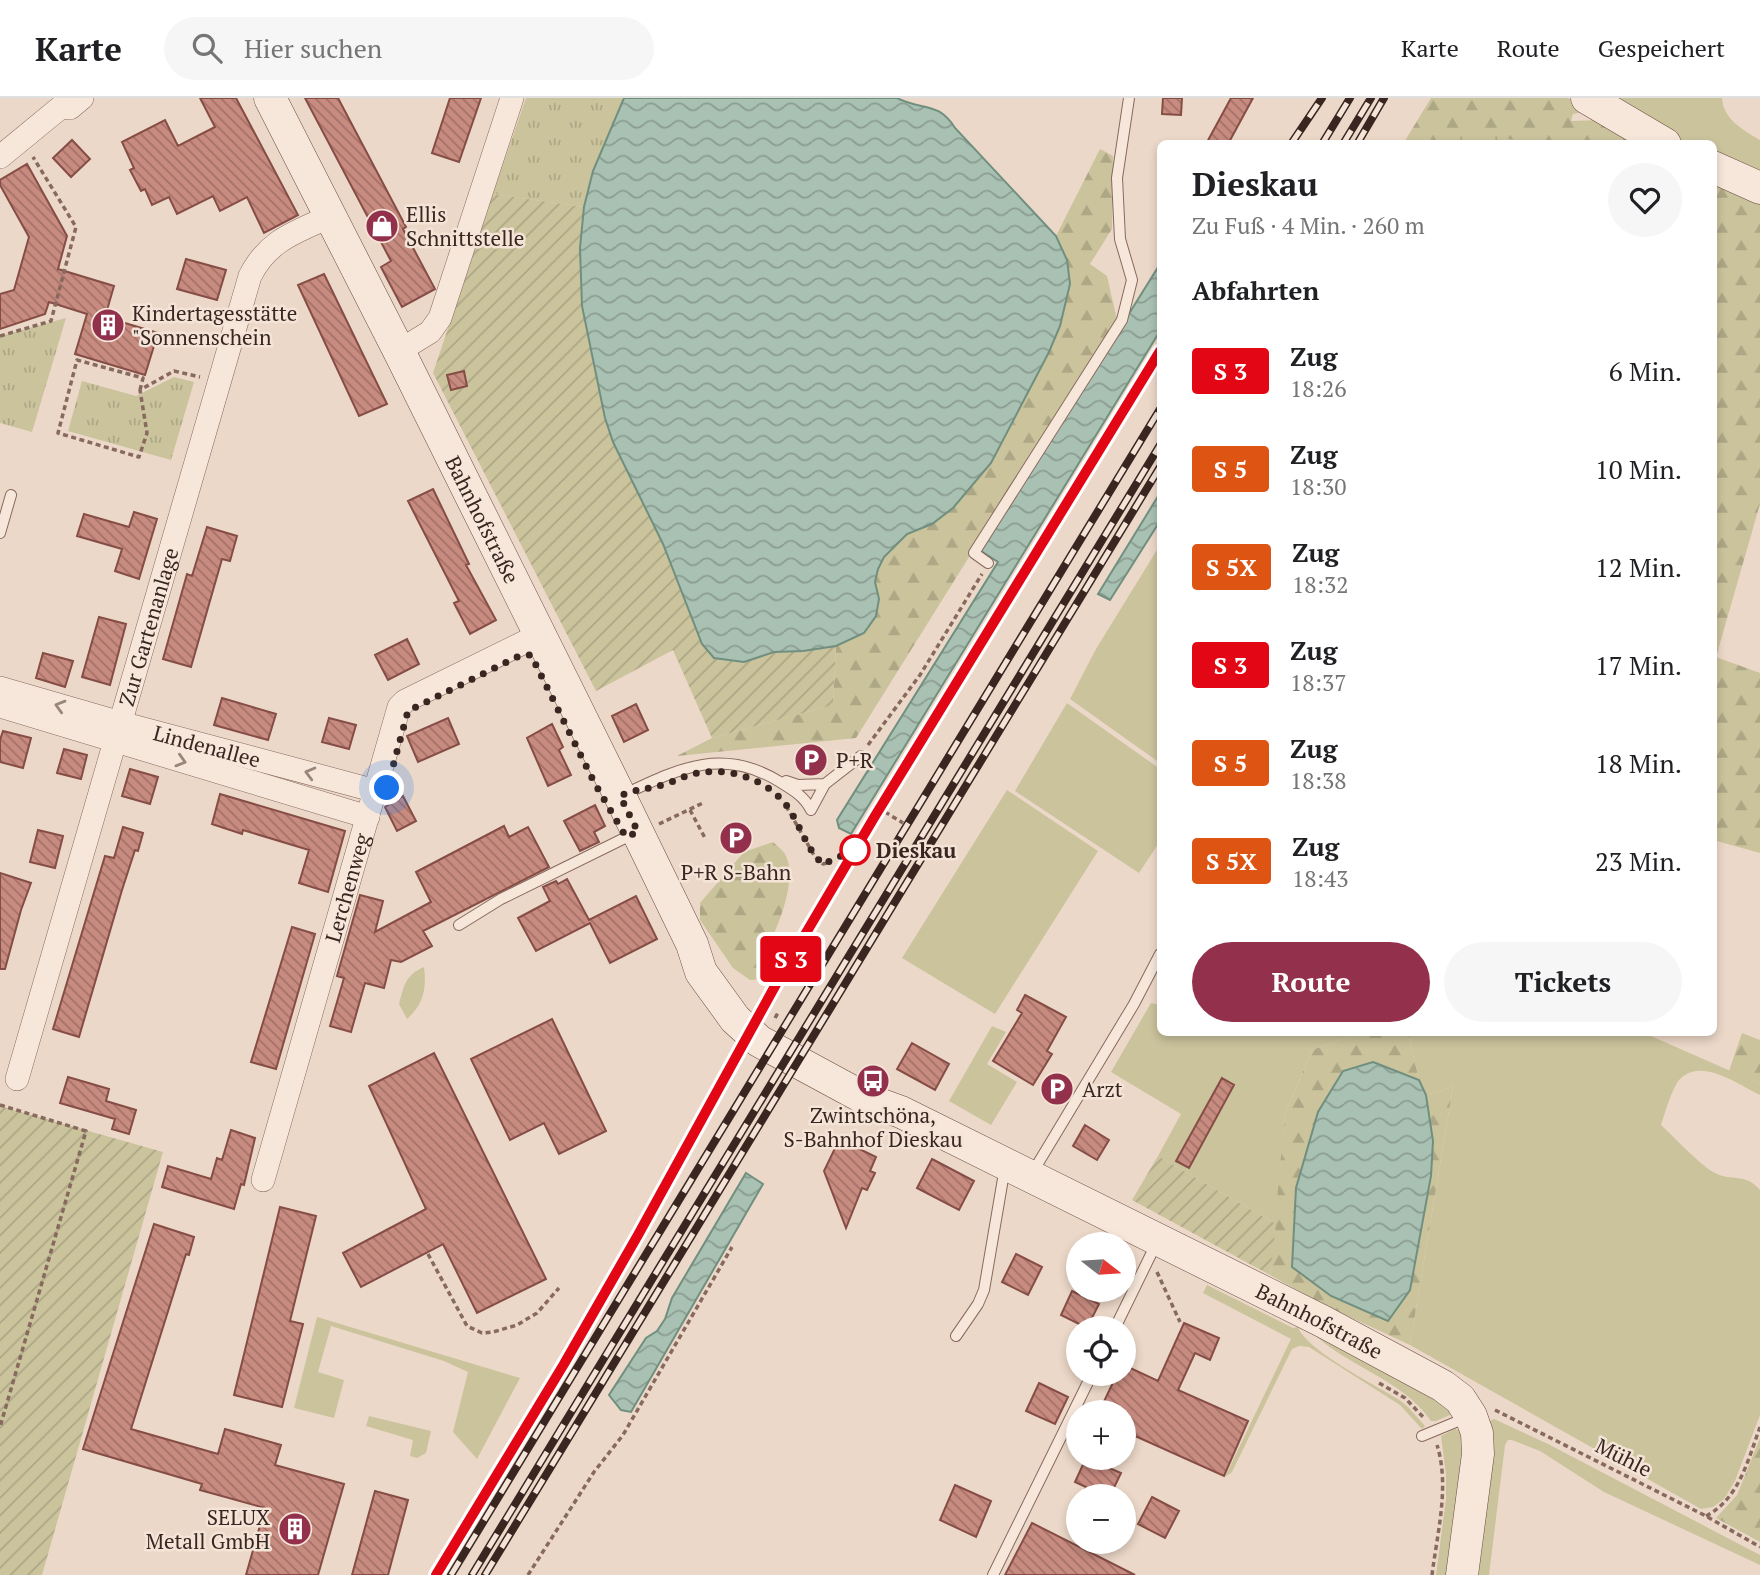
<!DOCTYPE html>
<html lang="de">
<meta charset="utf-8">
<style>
:root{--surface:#fff;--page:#f6f6f6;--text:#202124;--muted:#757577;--line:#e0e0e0;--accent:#93314c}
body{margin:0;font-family:"PT Serif",serif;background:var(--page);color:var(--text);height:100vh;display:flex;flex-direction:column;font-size:26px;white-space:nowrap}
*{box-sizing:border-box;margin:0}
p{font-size:23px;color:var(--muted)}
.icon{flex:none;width:38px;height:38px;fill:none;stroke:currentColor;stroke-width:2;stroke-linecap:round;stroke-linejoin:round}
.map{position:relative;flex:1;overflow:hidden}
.sheet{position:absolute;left:1157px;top:42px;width:560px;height:896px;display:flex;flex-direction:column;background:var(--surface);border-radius:10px;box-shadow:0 4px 10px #0003}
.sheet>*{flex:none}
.badge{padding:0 14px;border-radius:5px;font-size:24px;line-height:46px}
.needle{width:46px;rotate:107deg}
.buttons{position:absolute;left:1066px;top:1134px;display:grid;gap:14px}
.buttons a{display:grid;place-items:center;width:70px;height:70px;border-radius:50%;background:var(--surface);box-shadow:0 4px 10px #0003;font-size:35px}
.you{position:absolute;width:35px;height:35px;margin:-18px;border:5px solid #fff;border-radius:50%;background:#1a73e8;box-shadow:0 0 0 10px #1a73e833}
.map>.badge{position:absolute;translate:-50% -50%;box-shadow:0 0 0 4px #fff}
h2{padding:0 35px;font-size:26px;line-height:63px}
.round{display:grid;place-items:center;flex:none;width:74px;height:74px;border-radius:37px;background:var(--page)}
.head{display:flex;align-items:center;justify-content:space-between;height:119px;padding:0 35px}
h1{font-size:33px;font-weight:800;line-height:52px}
.primary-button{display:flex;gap:14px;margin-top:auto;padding:14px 35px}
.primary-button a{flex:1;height:80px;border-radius:42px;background:var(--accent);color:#fff;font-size:28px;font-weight:800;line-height:80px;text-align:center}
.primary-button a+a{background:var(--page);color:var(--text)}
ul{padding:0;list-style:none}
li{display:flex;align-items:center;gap:21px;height:98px;padding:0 35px}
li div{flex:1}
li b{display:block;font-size:26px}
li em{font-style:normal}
li .badge{min-width:77px;font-weight:700;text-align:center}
header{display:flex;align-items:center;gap:42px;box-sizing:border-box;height:98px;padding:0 35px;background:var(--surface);border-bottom:2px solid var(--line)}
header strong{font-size:33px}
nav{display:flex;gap:38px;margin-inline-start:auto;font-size:24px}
.search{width:490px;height:63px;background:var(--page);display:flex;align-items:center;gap:18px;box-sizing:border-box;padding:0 24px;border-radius:38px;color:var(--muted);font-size:26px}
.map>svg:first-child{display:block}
.grass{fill:#cac39c}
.forest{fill:url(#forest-firs)}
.wetland{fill:url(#wetland-marsh)}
.park{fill:url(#park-tufts)}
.garden{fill:url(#garden-furrows)}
.water{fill:url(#water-waves);stroke:#708f7f;stroke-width:2}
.building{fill:url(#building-back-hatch);stroke:#854d45;stroke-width:2}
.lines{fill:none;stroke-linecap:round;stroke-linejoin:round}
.lane-casing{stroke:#87695e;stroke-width:12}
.street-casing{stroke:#87695e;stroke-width:24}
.secondary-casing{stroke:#694a41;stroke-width:33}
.path{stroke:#87695e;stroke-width:3.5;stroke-dasharray:5 3.5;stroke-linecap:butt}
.lane{stroke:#f7e7db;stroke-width:10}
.street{stroke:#f7e7db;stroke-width:23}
.secondary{stroke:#f7e7db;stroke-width:32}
.rail-casing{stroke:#392621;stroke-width:8}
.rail{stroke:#f4e4d7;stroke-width:5;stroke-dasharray:16;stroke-linecap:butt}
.oneway{stroke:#98867e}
.line-casing{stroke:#fff;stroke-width:16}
.line{stroke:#e30614;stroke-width:10}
.walk{stroke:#392621;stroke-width:7;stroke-dasharray:0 12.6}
.stop-dot{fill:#fff;stroke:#e30614;stroke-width:3.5}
.labels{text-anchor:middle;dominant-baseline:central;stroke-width:5;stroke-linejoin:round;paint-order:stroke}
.poi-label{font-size:21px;fill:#392621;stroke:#f4e4d7;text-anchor:start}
.street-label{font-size:21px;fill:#392621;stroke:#f4e4d7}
.stop-label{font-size:21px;font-weight:bold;fill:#392621;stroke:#f4e4d7;text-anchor:start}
</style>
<header>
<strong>Karte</strong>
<div class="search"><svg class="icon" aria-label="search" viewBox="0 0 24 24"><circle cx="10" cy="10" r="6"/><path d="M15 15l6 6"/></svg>Hier suchen</div>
<nav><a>Karte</a><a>Route</a><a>Gespeichert</a></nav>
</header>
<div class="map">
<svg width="1760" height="1477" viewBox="0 0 1760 1477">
<defs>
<pattern id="forest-firs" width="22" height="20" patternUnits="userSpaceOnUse" patternTransform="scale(1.75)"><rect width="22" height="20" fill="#cac39c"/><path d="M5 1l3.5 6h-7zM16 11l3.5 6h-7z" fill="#aea786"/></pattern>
<pattern id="wetland-marsh" width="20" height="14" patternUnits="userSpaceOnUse" patternTransform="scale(1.75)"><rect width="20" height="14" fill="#cac39c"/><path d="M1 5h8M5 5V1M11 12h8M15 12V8" fill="none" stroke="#aea786"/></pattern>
<pattern id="park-tufts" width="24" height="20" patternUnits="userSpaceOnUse" patternTransform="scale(1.75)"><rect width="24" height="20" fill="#cac39c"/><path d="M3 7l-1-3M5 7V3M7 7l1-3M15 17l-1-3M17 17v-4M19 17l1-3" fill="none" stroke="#aea786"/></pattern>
<pattern id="garden-furrows" width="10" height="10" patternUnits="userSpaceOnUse" patternTransform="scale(1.75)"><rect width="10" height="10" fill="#cac39c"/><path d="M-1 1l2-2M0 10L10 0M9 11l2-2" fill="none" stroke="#aea786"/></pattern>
<pattern id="water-waves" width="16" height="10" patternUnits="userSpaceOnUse" patternTransform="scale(1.75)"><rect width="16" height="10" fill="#a9c1b3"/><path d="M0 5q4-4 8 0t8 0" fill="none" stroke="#8b9d91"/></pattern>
<pattern id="building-back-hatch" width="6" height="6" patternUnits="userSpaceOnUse" patternTransform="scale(1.75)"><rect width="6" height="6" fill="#c88b80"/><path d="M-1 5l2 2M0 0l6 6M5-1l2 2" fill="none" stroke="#a37168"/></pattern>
</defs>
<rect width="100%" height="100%" fill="#ecd8c8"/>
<path class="grass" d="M1618,0H1722C1723,21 1743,32 1760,42V78L1713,57V46L1687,45L1655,31Z
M1160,447V665L1070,601L1096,551Z
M1067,605L1160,671V743L1139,775L1015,693Z
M1007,692L1098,753L995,916L902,860Z
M424,869C427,891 423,907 407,921L399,906C404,888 405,877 424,869Z
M1151,905L1160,907V934L1360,935L1312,952L1285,1016L1276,1126L1158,1058L1181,1016L1111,974Z
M992,928L1006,934L987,966L1017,984L991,1027L949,1003Z
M1408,935H1644L1760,986V997C1738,987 1702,959 1680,981C1672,990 1665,1015 1661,1027C1673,1038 1702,1069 1715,1075C1731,1084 1745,1074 1760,1092V1317L1735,1383L1724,1401L1713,1409L1701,1411L1410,1247L1453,989L1426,997L1419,982Z
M1207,1187L1293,1230L1298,1229C1306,1252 1375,1287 1398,1301L1408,1309L1425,1328L1422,1331L1400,1307L1309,1249L1299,1248L1292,1251L1232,1374L1225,1379L1291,1241L1203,1195Z
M317,1219L520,1280L477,1361L453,1334L468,1274L444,1263L331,1228L318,1274L344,1282L334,1320L294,1310Z
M1307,1229L1404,1276L1451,1311L1450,1317L1436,1323H1431C1401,1279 1342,1268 1307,1229Z
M369,1318L431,1333L426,1355L417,1360L410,1358L413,1342L366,1328Z
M1494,1321L1548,1346L1760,1457V1467L1604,1394L1540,1353L1512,1342H1508L1505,1347L1489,1477H1473L1490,1328V1323Z
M1455,1331L1462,1333L1465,1348L1450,1477H1436L1446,1401V1376L1441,1338Z"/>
<path class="forest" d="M1431,0H1568L1589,13L1573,16L1571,23L1603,22L1641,46H1403Z
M1100,51L1113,58L1112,131L1090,166L1107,178L1117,222L856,640L677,658L712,640L833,607L836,548L864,535L876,518L879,501L875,484L877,471L884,459L907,436L925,429L953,410L991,365L1049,254L1060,228L1067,162L1056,138Z
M1713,86L1760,106V406L1716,559L1760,575V755L1713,742Z
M773,744C777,748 783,752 785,756C800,783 774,838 761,862L771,871L764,881L750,882L733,870L700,822V805L744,754Z
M1360,935H1408L1419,982L1373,964L1343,973L1318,1014L1331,1198L1388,1222L1410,1192L1431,1078L1433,1043L1426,997L1453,989L1410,1247L1324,1207L1270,1177L1285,1016L1312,952Z
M1742,935L1760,942V986L1729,973Z
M1760,1340V1444L1716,1420L1737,1397Z"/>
<path class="wetland" d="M1460,36L1491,37L1527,45H1436Z"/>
<path class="park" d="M526,0H624L593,73L584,109L493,96Z
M66,220L32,334L0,325V238Z
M174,279L194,284L171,362L68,333L82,283L136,298Z"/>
<path class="garden" d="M493,96L584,109L580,150L605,320L613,344L663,446L682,493L744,564L774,554L803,553L836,548L833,607L712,640L673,552L596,593L433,275Z
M0,1008L163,1054L42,1477H0Z
M1158,1058L1276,1126L1270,1177L1132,1102Z"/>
<path class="water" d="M624,0H897C923,13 938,3 955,30L1056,138L1067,162L1070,186L1060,228L1049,254L991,365L953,410L932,426L907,436L884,459L878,471L875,484L879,501L876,518L864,535L836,548L803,553L774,554L744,564L714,560L702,546L663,446L613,344L605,320L582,208L580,150L584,109L593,73Z
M1160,166V233L851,736L839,730L837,722L998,464L981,453Z
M1160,395V423L1110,502L1098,496Z
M1373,964L1419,982L1426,997L1433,1043L1431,1078L1410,1192L1388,1223L1331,1198L1292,1169L1296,1090L1318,1014L1343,973Z
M746,1075L763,1086L631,1314L621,1312L609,1297L646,1240L657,1233L665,1221L672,1200Z"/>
<path class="building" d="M200,0H236L298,117L264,135L247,99L220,113L213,98L177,116L169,99L152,107L145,91L141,93L130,72L134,70L122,44L165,22L178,48L215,29Z
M305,0H338L406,129L403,131L435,191L402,209L381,169L391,163Z
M450,0H481L459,64L432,55Z
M1163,0H1182L1181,17L1162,16Z
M1231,0H1253L1228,46H1206Z
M72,42L90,61L71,79L53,60Z
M27,66L67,138L58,171L114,188L105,219L158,235L145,277L75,256L87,216L49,204L45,216L0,231V196L14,192L29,139L0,87V82Z
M186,161L226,172L217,202L177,191Z
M324,176L387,306L359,318L298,187Z
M464,273L467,288L451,292L447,277Z
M433,391L469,466L466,467L496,522L470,536L454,505L459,503L408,403Z
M134,414L157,421L139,481L115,473L122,451L77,438L84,416L129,429Z
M207,429L237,438L230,463L222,461L191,569L163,561L187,476L192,478Z
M99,519L126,526L110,587L82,579Z
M407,541L419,566L388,582L375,557Z
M43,555L73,563L65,589L36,580Z
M222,600L276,616L268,642L214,627Z
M636,606L648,632L624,644L612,618Z
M329,620L356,627L349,651L322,644Z
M448,620L459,646L418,664L407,638Z
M552,626L563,649L559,652L571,677L548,688L527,640Z
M3,633L31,640L23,670L0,664V642Z
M64,651L87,657L81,681L57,675Z
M130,671L158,679L150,706L122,698Z
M220,696L345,733L328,794L299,785L309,752L243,732L242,736L212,726Z
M403,698L416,723L397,733L385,709Z
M595,707L605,728L594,734L599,744L580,753L564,723Z
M504,728L509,739L528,729L549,769L423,833L432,848L401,864L391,862L384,890L365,885L351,934L330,928L344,880L337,878L360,797L383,803L375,834L431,804L416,774Z
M123,729L143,735L138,753L135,752L122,792L79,939L53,931L105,758L114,760Z
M38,732L63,738L55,770L30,764Z
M0,775L31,785L21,812L5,871H0Z
M567,781L589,822L636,798L657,841L610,865L590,825L536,853L518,820L550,803L543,789L556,783L558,786Z
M292,829L315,836L276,971L251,964Z
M1025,897L1066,919L1047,953L1052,956L1033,987L993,963L1022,915L1017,912Z
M552,921L606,1033L559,1056L544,1025L510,1042L471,961Z
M912,945L949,966L935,992L897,971Z
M434,955L546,1181L477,1215L443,1146L361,1189L343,1155L426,1111L369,988Z
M68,979L109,991L106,1003L136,1012L129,1036L112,1031L115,1021L60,1005Z
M1222,980L1234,987L1189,1070L1176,1063Z
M1085,1027L1109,1042L1097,1062L1073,1048Z
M231,1032L255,1040L244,1087L241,1086L234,1111L162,1089L168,1068L211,1081L217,1060L222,1062Z
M845,1044L876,1059L870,1073L875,1075L867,1092L862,1090L846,1130L824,1073L837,1046Z
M932,1061L974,1083L959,1112L917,1090Z
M280,1109L316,1118L290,1223L303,1226L282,1309L234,1297Z
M154,1126L194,1139L189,1157L186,1156L131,1331L218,1356L225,1331L281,1347L275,1367L344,1386L318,1477H246L265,1410L200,1392L202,1386L83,1351Z
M1016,1156L1042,1169L1028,1197L1002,1184Z
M1072,1193L1099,1206L1087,1230L1061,1217Z
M1184,1225L1219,1240L1210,1262L1195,1255L1178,1292L1248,1323L1224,1378L1124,1333V1314H1099L1117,1276H1124V1267L1158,1283Z
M1039,1285L1068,1299L1055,1326L1026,1313Z
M1086,1360L1121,1375L1110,1398H1082L1086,1389L1075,1384Z
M955,1387L991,1403L976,1439L940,1422Z
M375,1393L408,1402L388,1477H352Z
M1152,1399L1179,1413L1165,1440L1138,1426Z
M1032,1425L1135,1477H1005Z"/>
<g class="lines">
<defs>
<path id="lane" d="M0,435L11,397
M988,465L974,455L1122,222L1132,182L1120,141L1117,80L1129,0
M786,683L798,687L825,686L861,658
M623,697C678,671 722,648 780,684C793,692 804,698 811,712
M811,712L825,686
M459,827L501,801L635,735
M1031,1077L1134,906L1160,856
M1115,1230L1157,1144
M956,1238L978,1206L984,1192L1005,1069
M1422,1338L1468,1319
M993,1477L1092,1276"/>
<g id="street">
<path d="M0,59L61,9L70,10L82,0"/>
<path d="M399,253L430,234L440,220L512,0"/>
<path id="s1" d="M0,590L121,625L376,693"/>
<path d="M0,608L368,719"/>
<path id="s2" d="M17,981L250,178C268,142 296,134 331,118"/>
<path id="s3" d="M263,1082L399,609L405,603L539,537"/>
</g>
<g id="secondary">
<path id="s4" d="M270,0L399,253L620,698L692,846L701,874L735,921L759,943L868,1002L901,1014L1322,1223L1443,1288L1460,1301L1471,1318L1477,1335L1478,1356L1462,1477"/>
<path d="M1587,0L1665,46"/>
<path d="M1713,69L1760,90"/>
</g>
</defs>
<use href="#lane" class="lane-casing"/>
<use href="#street" class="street-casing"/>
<use href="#secondary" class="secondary-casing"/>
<path class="path" d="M0,238L51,223L76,129L33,59
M140,292L143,280L77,262L58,335L139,359L147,335L140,292L174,273L200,279
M868,647L920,577L982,476
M786,708L815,759L823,766L827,765
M690,712L705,740
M885,714L903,725
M659,726L705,704
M775,920L779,913
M0,1007L86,1033L0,1329
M428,1156L467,1228L482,1235L493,1234L517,1227L537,1215L559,1190
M1157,1174L1180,1224
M1379,1285L1405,1300L1425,1321
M1495,1312L1706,1418L1760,1449
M1706,1418C1739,1401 1748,1362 1760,1329
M528,1477L594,1374L623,1337L732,1149
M1432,1477C1437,1436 1450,1388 1437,1347"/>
<use href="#lane" class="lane"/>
<use href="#street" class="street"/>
<use href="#secondary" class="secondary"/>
<defs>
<path id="rail" d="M1291,46L1322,0
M1322,46L1350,0
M1343,46L1371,0
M1357,46L1384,0
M436,1477L564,1266L638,1137L780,879L875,718L1160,253
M451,1477L1160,311
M472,1477L1160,347
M485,1477L1160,369"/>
</defs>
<use href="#rail" class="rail-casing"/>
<use href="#rail" class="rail"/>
</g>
<defs><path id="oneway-chevron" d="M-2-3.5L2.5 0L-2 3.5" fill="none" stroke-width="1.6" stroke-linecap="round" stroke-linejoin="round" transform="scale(1.75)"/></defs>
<g class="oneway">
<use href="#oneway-chevron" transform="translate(60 608) rotate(-164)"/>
<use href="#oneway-chevron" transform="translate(181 663) rotate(17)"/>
<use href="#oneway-chevron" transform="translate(310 675) rotate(-165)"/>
</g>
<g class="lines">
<defs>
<path id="line" d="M436,1477L564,1266L638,1137L780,879L875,718L1160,253"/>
</defs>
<use href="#line" class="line-casing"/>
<use href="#line" class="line"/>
<path class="walk" d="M387,690L408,613L521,557H531L594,684L626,739L638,734L620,698C637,690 646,692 662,687C674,684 685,677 698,675C731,669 770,682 789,711C801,729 807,752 823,766L855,752"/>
</g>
<defs>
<symbol id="shop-disc" viewBox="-11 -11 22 22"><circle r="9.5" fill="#93314c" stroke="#f4e4d7"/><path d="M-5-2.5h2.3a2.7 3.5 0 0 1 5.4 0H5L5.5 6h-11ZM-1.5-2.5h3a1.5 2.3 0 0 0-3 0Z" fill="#fff"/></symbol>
<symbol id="building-disc" viewBox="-11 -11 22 22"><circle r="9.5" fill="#93314c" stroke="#f4e4d7"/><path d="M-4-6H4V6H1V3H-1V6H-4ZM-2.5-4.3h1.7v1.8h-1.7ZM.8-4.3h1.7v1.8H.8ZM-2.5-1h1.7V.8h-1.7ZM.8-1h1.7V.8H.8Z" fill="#fff"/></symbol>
<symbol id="parking-disc" viewBox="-11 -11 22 22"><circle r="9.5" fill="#93314c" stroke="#f4e4d7"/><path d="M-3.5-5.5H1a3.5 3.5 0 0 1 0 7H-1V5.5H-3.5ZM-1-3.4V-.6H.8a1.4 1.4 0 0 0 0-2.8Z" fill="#fff"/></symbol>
<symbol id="bus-disc" viewBox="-11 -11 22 22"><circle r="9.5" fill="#93314c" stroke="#f4e4d7"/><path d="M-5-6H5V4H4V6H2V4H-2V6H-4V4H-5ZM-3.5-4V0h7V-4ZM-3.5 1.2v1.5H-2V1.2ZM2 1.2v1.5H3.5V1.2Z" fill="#fff"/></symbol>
</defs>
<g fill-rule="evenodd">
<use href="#shop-disc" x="363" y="109" width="38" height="38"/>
<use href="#building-disc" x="89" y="208" width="38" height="38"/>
<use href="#parking-disc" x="792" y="643" width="38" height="38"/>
<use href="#parking-disc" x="717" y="721" width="38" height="38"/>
<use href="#bus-disc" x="854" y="964" width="38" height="38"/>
<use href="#parking-disc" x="1038" y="972" width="38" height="38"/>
<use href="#building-disc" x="276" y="1412" width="38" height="38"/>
</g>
<circle class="stop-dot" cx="855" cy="752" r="14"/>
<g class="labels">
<g class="poi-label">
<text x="406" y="116">Ellis<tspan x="406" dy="24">Schnittstelle</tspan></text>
<text x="132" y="215">Kindertagesstätte<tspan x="132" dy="24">"Sonnenschein</tspan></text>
<text x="836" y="662">P+R</text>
<text x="736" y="774" text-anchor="middle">P+R S-Bahn</text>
<text x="1082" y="991">Arzt</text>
<text x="873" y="1017" text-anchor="middle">Zwintschöna,<tspan x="873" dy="24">S-Bahnhof Dieskau</tspan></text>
<text x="270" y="1419" text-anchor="end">SELUX<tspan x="270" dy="24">Metall GmbH</tspan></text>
</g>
<g class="street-label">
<text stroke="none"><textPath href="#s4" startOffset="472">Bahnhofstraße</textPath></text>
<text stroke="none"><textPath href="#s2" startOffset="471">Zur Gartenanlage</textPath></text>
<text stroke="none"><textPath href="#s1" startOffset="215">Lindenallee</textPath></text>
<text stroke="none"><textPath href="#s3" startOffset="304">Lerchenweg</textPath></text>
<text stroke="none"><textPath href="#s4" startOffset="1692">Bahnhofstraße</textPath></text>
<text transform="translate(1624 1359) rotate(27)">Mühle</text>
</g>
<g class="stop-label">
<text x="876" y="752">Dieskau</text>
</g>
</g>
</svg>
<div class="buttons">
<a><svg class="needle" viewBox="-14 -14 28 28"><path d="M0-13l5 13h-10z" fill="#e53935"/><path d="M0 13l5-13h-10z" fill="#757577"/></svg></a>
<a><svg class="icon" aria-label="locate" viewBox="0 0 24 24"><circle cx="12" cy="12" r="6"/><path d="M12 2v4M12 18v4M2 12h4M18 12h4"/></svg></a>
<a>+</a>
<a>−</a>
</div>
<div class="you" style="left:387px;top:690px"></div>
<b class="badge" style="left:791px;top:861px;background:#e30614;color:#fff">S 3</b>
<section class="sheet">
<div class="head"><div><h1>Dieskau</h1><p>Zu Fuß · 4 Min. · 260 m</p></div><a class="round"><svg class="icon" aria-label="heart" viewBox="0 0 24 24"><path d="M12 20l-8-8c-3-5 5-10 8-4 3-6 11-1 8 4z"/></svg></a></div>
<h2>Abfahrten</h2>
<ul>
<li><span class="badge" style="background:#e30614;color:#fff">S 3</span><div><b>Zug</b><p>18:26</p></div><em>6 Min.</em></li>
<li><span class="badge" style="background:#dd5413;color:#fff">S 5</span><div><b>Zug</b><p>18:30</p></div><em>10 Min.</em></li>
<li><span class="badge" style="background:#dd5413;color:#fff">S 5X</span><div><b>Zug</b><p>18:32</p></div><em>12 Min.</em></li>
<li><span class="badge" style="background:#e30614;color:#fff">S 3</span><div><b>Zug</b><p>18:37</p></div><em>17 Min.</em></li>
<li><span class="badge" style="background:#dd5413;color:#fff">S 5</span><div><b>Zug</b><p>18:38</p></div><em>18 Min.</em></li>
<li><span class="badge" style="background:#dd5413;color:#fff">S 5X</span><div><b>Zug</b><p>18:43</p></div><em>23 Min.</em></li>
</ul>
<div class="primary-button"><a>Route</a><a>Tickets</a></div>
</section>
</div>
